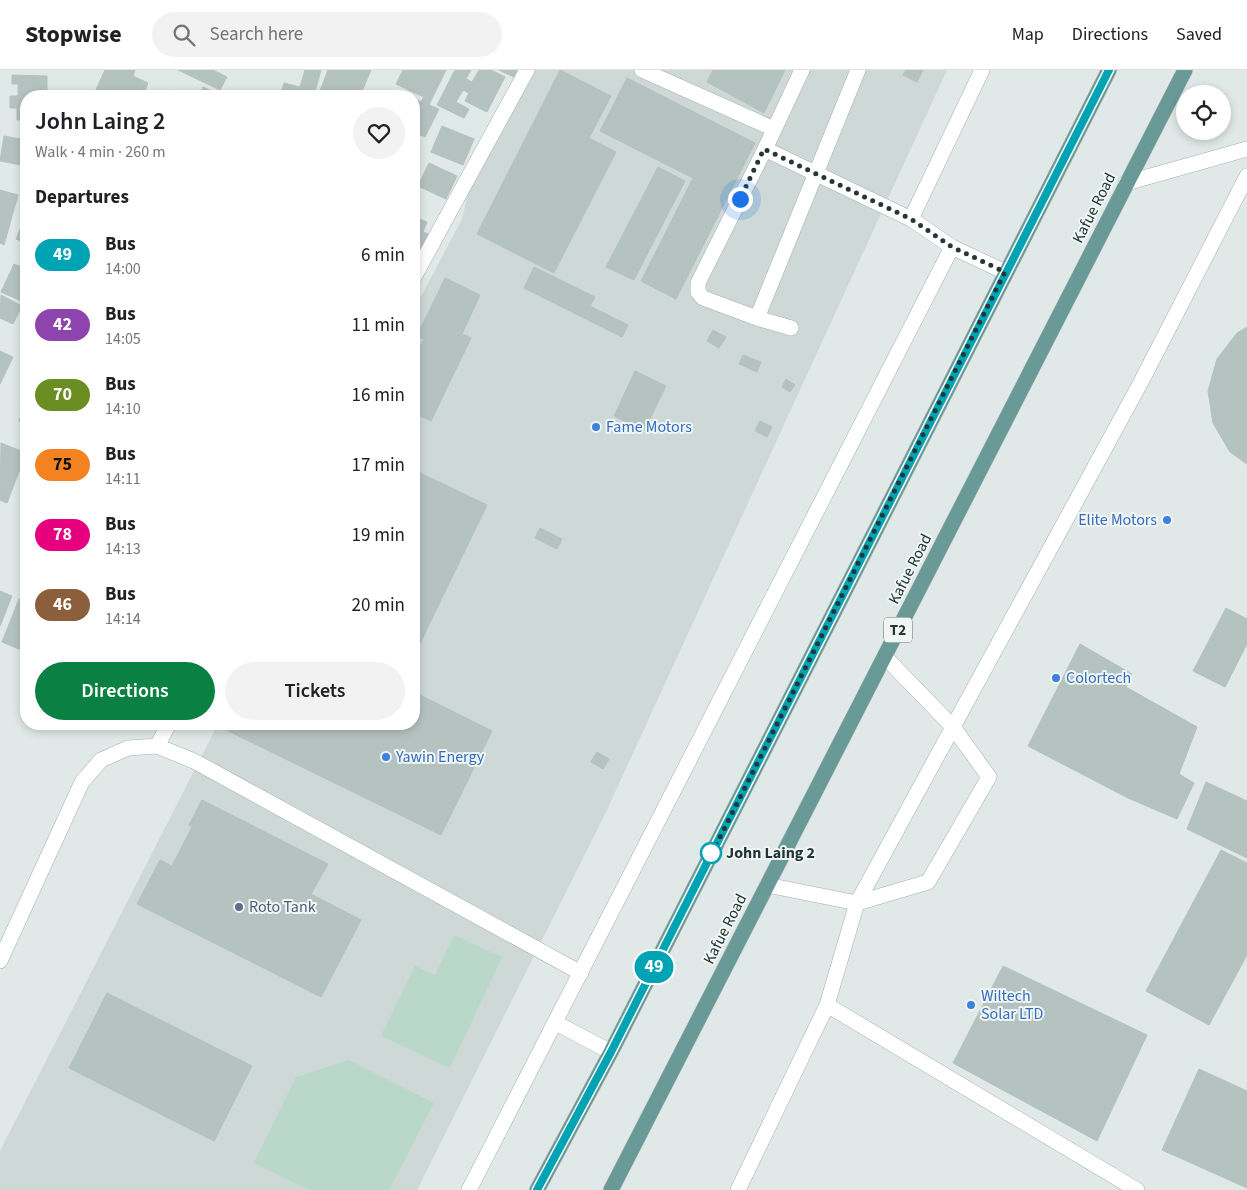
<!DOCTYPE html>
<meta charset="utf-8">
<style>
:root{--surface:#fff;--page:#f2f2f2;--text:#202124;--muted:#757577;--line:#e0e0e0;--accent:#0b8043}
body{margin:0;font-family:"Source Sans 3",sans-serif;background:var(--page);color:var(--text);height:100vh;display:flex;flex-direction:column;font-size:19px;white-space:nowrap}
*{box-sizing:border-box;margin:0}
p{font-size:16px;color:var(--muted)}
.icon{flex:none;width:28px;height:28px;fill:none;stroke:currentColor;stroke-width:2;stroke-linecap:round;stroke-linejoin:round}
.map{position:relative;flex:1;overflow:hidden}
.side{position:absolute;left:20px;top:20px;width:400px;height:640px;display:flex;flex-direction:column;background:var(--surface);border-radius:20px;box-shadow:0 2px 8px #0003}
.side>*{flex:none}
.badge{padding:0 10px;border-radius:16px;font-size:18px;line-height:32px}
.tools{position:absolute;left:1176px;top:15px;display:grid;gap:10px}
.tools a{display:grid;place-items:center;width:55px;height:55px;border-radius:50%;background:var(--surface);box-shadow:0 2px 8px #0003;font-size:25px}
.you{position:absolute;width:25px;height:25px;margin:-12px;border:4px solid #fff;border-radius:50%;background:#1a73e8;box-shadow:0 0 0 8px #1a73e833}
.map>.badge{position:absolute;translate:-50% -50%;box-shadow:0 0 0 2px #fff}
h2{padding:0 15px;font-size:19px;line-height:45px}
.round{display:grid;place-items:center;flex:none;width:52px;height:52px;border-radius:26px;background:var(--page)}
.summary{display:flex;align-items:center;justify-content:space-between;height:85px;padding:0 15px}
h1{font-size:24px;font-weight:600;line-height:38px}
.action{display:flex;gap:10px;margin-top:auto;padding:10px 15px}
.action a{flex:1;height:58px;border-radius:30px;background:var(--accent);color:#fff;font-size:20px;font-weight:600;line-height:58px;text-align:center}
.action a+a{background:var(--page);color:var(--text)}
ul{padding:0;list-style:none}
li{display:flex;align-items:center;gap:15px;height:70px;padding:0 15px}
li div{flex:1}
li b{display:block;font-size:19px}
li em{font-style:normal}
li .badge{min-width:55px;font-weight:700;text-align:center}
header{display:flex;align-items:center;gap:30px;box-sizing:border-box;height:70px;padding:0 25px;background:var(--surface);border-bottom:1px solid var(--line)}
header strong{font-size:24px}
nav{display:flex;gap:28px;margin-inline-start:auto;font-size:18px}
.search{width:350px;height:45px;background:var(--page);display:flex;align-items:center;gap:12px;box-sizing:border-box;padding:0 18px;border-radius:28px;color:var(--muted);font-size:19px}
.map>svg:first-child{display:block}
.built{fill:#ced8d6}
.green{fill:#bad8c9}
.building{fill:#b5c3c0;stroke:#b3c2bf}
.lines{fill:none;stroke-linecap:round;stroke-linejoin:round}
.lane-casing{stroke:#a3b0ae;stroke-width:16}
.street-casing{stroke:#a3b0ae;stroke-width:16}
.primary-casing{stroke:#bdc3c3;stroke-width:16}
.lane{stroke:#fff;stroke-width:15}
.street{stroke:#fff;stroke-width:15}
.primary{stroke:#699a98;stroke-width:15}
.line-casing{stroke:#fff;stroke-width:11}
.line{stroke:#00a3b4;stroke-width:8}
.walk{stroke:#223736;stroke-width:5;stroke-dasharray:0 9}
.shop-dot{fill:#3f7fe0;stroke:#f0f6f4;stroke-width:2}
.stop-dot{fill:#fff;stroke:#00a3b4;stroke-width:2.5}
.service-dot{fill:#5c6f8a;stroke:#f0f6f4;stroke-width:2}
.labels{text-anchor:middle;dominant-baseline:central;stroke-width:4;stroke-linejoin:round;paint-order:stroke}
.shield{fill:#f0f6f4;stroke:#60706f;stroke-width:1}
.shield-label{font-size:15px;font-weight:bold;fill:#223736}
.street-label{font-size:16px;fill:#223736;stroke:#f0f6f4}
.shop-label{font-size:16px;fill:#366cbe;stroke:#f0f6f4;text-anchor:start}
.stop-label{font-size:16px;font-weight:bold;fill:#223736;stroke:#f0f6f4;text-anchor:start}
.service-label{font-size:16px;fill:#4e5e75;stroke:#f0f6f4;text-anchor:start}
</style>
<header>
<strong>Stopwise</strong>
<div class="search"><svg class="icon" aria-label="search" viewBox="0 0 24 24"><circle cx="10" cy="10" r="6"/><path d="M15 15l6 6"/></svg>Search here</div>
<nav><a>Map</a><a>Directions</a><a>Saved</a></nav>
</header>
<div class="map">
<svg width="1247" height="1120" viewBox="0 0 1247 1120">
<rect width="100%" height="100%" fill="#e0e9e7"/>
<path class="built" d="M520,0H947L606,742L417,1120H0V1081L218,654H414V240L462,149L470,115Z"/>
<path class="green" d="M454,865L502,887L450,998L381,966L415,896L435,905Z
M349,990L434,1033L389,1120H309L254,1093L296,1007Z"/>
<path class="building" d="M105,0H135L133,6L148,13L143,26H93Z
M178,0H213L227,7L220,20Z
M305,0H321L314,26H280L284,13L300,17Z
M328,0H371L360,26H318Z
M403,0H446L429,35L439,39L425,67L414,62V29L421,32L424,27L396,14Z
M455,0H471L466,9L472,12L479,0H491L505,7L487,42L465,31L469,23L463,20L456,32L469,39L464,48L437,35Z
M499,0H517L514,7Z
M560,0L611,26L589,68L616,82L554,203L477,164Z
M713,0H785L764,43L707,12Z
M906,0H923L917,12L903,5Z
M12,5L47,6V26H26V50H17V38H10V26H18V14H12Z
M627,8L755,73L676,229L641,211L693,108L600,61Z
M203,17L214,22L212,26H199Z
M172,20L185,26H169Z
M442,56L474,69L463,95L431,82Z
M4,66L26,70V96L0,91Z
M429,93L457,106L446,129L418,116Z
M658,97L685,111L634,210L606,197Z
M414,101L420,103L414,118Z
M0,120L18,125L4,175L0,173Z
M26,145V173L16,169Z
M414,147L427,152L423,162L434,166L428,181L414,176Z
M14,194L26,199V233L1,222Z
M534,197L595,227L590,236L628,255L622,267L524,218Z
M445,208L480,225L462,264L471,268L431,351L414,343V290L424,269L417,266Z
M1,225L22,236L13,254L0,248Z
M1247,257V394L1230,382L1213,353L1208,321L1217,289L1237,263Z
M713,260L726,267L719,278L707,271Z
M24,261L26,262V274L20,272Z
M0,281L13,287L0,314Z
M743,285L761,292L757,302L739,294Z
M635,301L666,316L644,361L614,346Z
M786,309L795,315L790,322L782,317Z
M25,327L26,328V354L19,351L24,339L20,337Z
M760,351L772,357L767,367L755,361Z
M1,373L26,383L7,433L0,430Z
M414,400L487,435L414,586Z
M540,458L562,469L557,479L535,468Z
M0,521L12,526L0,556Z
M19,529L26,532V582L2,572Z
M1226,538L1247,549V574L1225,617L1193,601Z
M1080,574L1132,604L1126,617L1197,657L1179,704L1194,713L1177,749L1128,728L1028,676Z
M414,622L492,661L441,765L214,654H414Z
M597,682L609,689L603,699L591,692Z
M1206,712L1247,731V788L1187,759Z
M202,730L328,794L311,824L361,850L321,927L137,834L160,790L172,796L192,757L189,755Z
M1221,780L1247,793V885L1209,955L1146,921Z
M1003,896L1147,965L1097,1071L953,993Z
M107,923L252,996L214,1071L69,998Z
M1199,999L1247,1021V1118L1162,1080Z"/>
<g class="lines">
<defs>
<path id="lane" d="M642,0L774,59
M802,0L765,79L911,149
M765,79L698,213V222L703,228L757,248L791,258
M757,248L858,0
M857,833L928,812L989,707L953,657"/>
<path id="street" d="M1126,113L1247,79
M952,177L911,149L982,0
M414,207L527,0
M885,587L953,657
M157,676L169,654
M767,815L857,833
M0,891L82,712L101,690L128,678L157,676L194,691L581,903
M827,935L1137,1120
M556,953L611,982
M469,1120L952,177L1005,202
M738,1120L827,935L857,833L1141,312L1247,106"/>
<path id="primary" d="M537,1120L611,982L1109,0
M611,1120L1185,0"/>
</defs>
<use href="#lane" class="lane-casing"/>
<use href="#street" class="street-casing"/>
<use href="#primary" class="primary-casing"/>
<use href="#lane" class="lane"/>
<use href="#street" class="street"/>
<use href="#primary" class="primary"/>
</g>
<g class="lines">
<defs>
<path id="line" d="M537,1120L611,982L1109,0"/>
</defs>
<use href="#line" class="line-casing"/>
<use href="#line" class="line"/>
<path class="walk" d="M711,783L710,787L1005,202L952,177L911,149L764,79L740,129"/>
</g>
<g class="shop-dot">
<circle cx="596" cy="357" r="5"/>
<circle cx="1167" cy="450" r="5"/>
<circle cx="1056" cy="608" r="5"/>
<circle cx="386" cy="687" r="5"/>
<circle cx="971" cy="935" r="5"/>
</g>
<circle class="stop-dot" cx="711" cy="783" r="10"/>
<circle class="service-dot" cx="239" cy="837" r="5"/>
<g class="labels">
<rect class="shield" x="884" y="547.5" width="28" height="25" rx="4"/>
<g class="shield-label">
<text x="898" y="560">T2</text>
</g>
<g class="street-label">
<text transform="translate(1094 138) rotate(-63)">Kafue Road</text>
<text transform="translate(910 499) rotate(-63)">Kafue Road</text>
<text transform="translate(725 859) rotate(-63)">Kafue Road</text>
</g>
<g class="shop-label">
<text x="606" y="357">Fame Motors</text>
<text x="1157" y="450" text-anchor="end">Elite Motors</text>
<text x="1066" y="608">Colortech</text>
<text x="396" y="687">Yawin Energy</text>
<text x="981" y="926">Wiltech<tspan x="981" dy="18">Solar LTD</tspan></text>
</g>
<g class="stop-label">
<text x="726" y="783">John Laing 2</text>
</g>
<g class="service-label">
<text x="249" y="837">Roto Tank</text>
</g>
</g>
</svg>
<div class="tools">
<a><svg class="icon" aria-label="locate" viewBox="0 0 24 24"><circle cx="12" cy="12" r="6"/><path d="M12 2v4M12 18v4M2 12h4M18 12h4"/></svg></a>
</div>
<div class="you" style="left:740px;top:129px"></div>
<b class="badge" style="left:654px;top:897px;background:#00a3b4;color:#fff">49</b>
<section class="side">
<div class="summary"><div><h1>John Laing 2</h1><p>Walk · 4 min · 260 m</p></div><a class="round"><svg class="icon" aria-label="heart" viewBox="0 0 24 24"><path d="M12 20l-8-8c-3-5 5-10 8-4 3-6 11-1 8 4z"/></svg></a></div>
<h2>Departures</h2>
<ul>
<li><span class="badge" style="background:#00a3b4;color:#fff">49</span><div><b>Bus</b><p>14:00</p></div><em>6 min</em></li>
<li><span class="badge" style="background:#8e44ad;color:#fff">42</span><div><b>Bus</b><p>14:05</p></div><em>11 min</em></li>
<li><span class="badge" style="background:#6b8e23;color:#fff">70</span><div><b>Bus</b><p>14:10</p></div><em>16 min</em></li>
<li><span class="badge" style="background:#f58220;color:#111">75</span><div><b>Bus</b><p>14:11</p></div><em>17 min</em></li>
<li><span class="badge" style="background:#e6007e;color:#fff">78</span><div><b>Bus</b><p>14:13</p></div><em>19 min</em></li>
<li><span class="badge" style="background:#8b5e3c;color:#fff">46</span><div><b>Bus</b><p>14:14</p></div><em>20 min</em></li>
</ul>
<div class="action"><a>Directions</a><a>Tickets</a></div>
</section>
</div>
